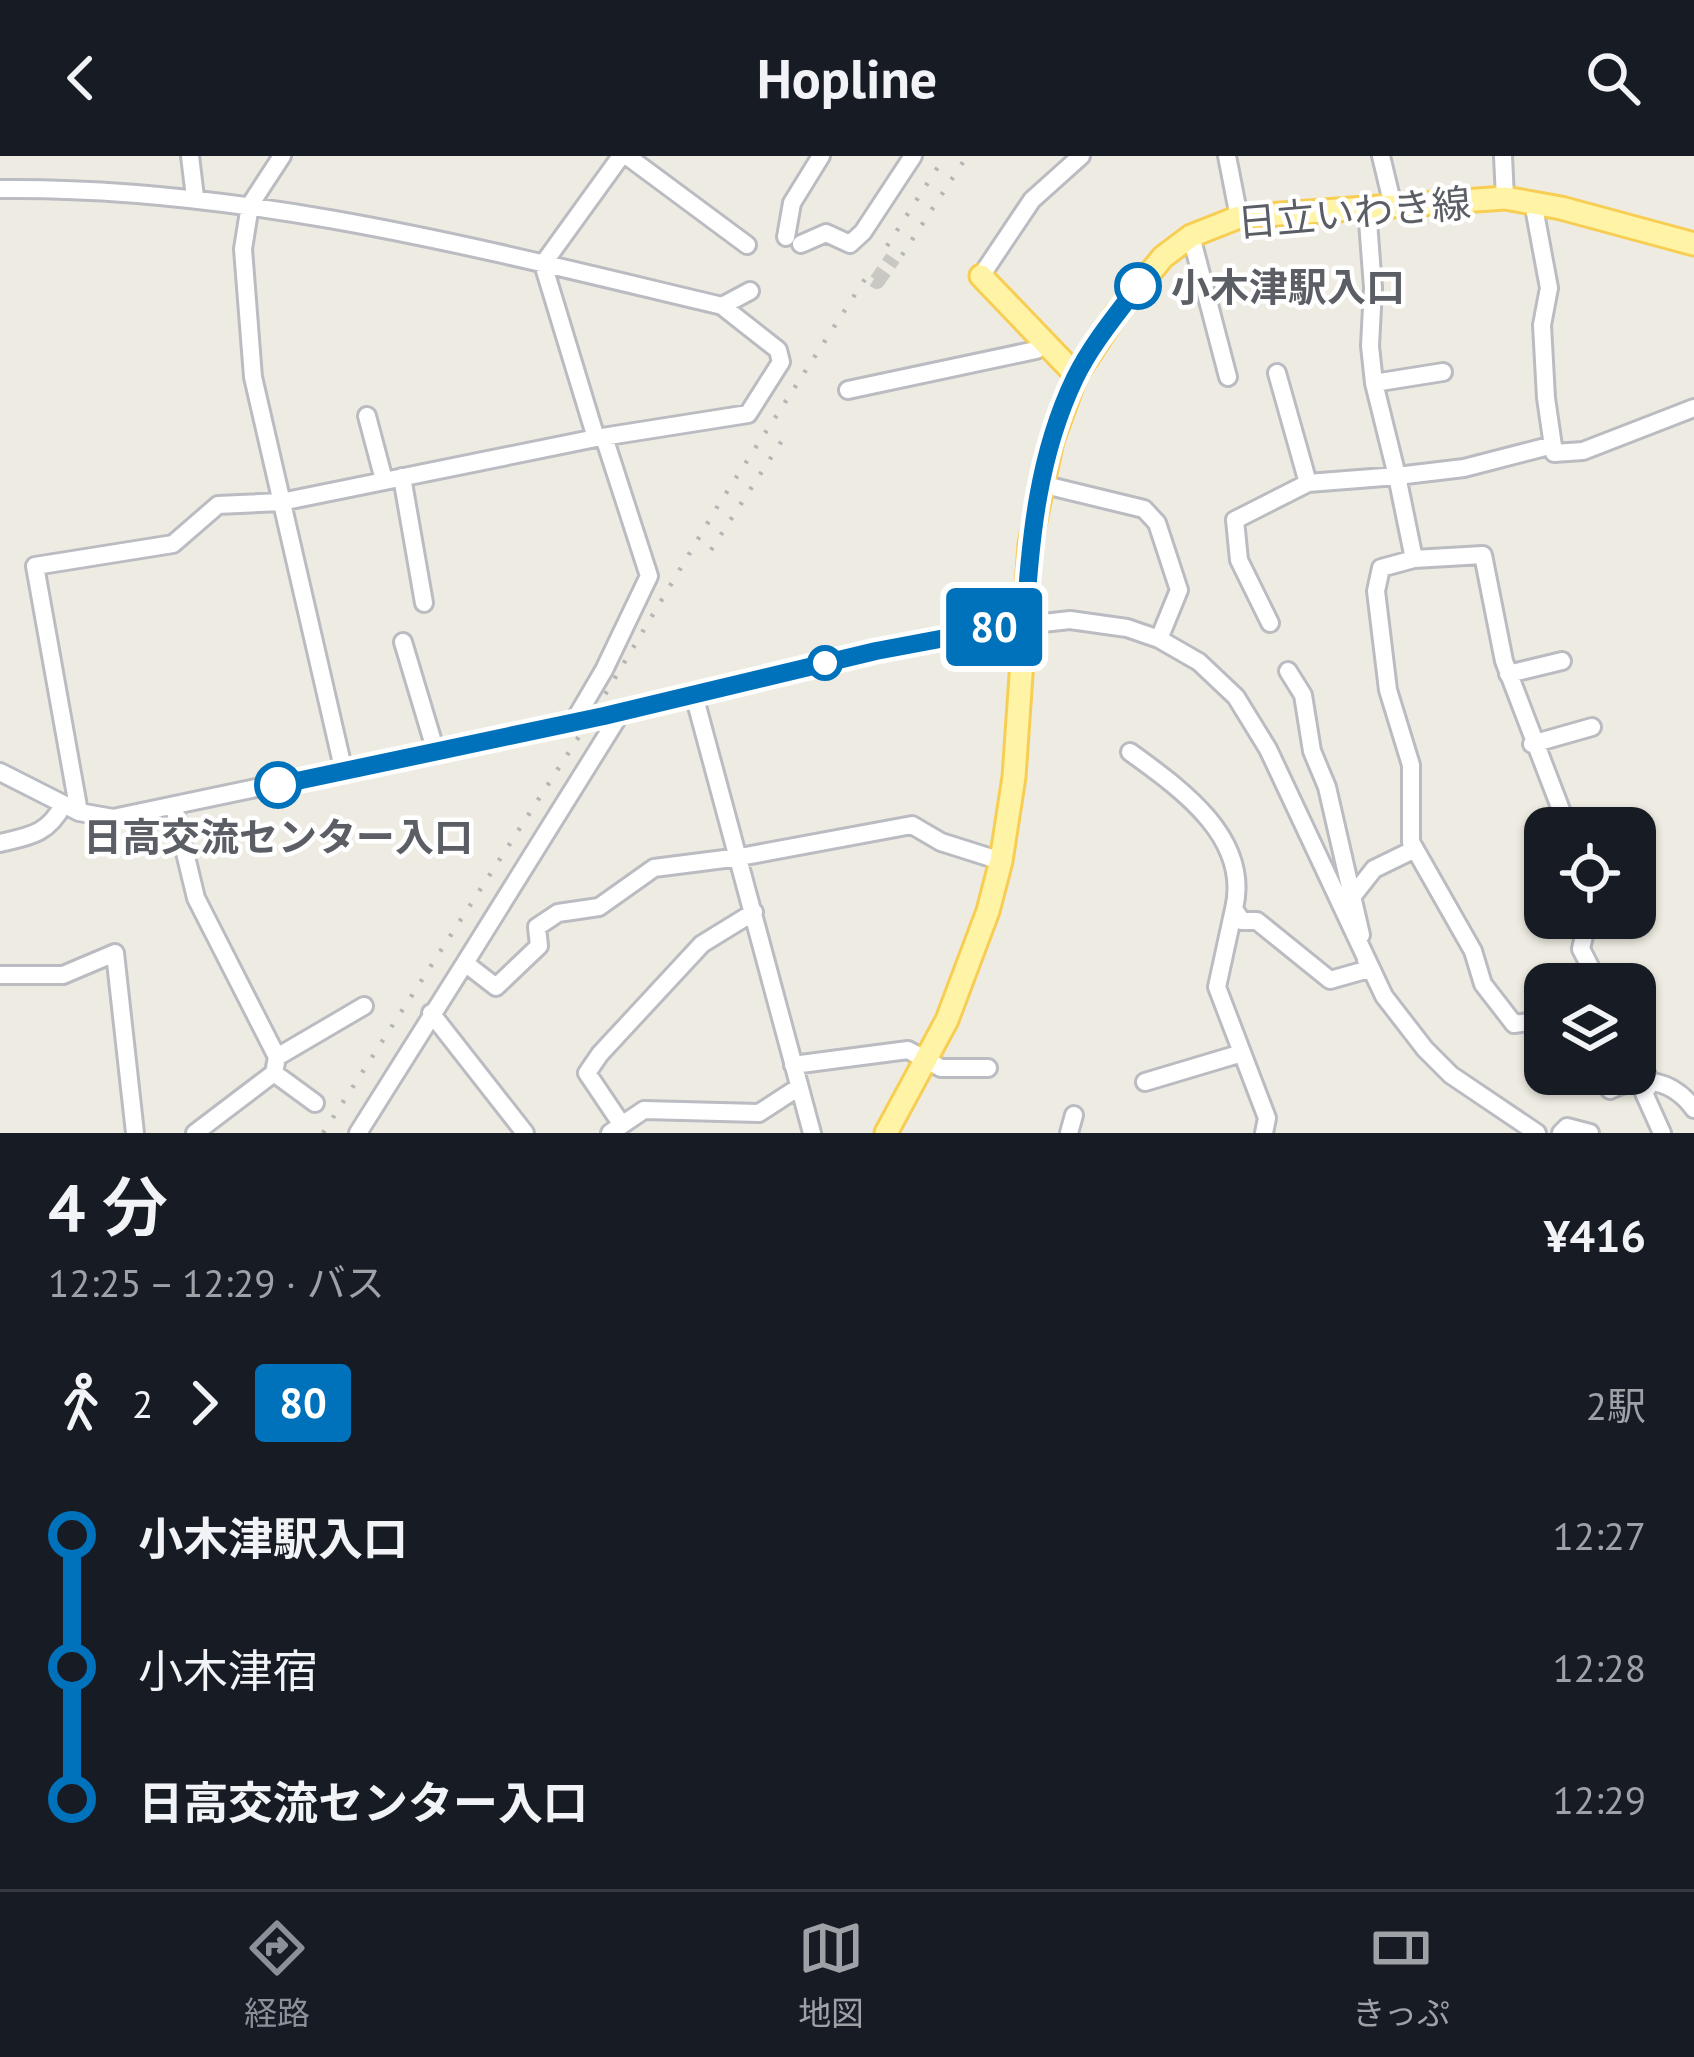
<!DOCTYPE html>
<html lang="ja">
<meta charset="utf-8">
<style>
:root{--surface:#171b24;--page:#20242c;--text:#f1f3f6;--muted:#9ea1a6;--line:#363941;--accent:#8c9099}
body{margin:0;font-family:"PT Sans","Noto Sans JP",sans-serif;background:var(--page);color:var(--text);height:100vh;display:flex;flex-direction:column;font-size:45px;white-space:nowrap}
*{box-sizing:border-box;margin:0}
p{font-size:39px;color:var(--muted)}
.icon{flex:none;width:66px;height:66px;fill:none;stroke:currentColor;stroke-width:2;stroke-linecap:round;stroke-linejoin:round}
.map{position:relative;height:977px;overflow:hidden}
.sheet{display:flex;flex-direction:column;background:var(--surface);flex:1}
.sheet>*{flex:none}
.badge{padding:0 24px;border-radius:9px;font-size:42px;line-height:78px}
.buttons{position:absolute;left:1524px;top:651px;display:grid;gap:24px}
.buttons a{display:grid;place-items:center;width:132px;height:132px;border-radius:24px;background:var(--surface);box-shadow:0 3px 9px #0004;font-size:60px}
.map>.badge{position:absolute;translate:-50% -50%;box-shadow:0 0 0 6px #fff}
.legs{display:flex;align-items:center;gap:18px;height:132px;padding:0 48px;font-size:39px}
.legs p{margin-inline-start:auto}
.headline{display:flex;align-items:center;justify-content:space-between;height:204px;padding:0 48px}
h1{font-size:66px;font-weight:600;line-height:90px}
ul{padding:0 48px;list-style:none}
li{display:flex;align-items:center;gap:42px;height:132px;font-size:45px}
li i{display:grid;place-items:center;width:18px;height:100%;margin:0 15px;background:currentColor}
li i::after{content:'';width:30px;height:30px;margin:-15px;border:9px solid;border-radius:50%;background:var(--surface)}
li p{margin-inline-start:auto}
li:first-child i{background:linear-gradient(#0000 50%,currentColor 0)}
li:last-child i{background:linear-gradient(currentColor 50%,#0000 0)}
header{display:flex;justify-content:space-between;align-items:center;height:156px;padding:0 48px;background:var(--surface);font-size:54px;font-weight:600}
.dock{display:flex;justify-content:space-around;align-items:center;height:168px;border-top:3px solid var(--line);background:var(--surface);font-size:33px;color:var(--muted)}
.dock a{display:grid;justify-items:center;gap:6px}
.dock .on{color:var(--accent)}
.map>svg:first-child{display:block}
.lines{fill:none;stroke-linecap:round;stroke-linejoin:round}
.minor-tunnel{stroke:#c9c8c2;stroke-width:16;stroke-dasharray:16 8;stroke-linecap:butt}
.minor-casing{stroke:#babcc2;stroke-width:22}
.major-casing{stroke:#f7ce53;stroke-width:27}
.minor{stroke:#fff;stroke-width:16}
.major{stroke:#fff3a6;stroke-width:21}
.rail{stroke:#b4b5b5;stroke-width:4.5;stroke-dasharray:3 15;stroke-linecap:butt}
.line-1-casing{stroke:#fff;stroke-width:27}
.line-1{stroke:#0072bc;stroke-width:18}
.stop-1-dot{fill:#fff;stroke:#0072bc;stroke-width:6}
.labels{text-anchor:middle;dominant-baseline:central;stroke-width:9;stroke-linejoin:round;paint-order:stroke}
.street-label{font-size:39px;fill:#5b5e64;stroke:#fff}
.stop-label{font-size:39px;font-weight:bold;fill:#5b5e64;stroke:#fff;text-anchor:start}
</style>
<header><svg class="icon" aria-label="back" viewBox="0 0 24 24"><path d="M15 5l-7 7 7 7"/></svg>Hopline<svg class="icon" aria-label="search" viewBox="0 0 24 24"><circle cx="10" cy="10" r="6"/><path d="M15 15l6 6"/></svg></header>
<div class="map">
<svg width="1694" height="977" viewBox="0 0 1694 977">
<rect width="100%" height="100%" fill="#eeece2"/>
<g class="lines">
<path class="minor-tunnel" d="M874,123L877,125L893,102"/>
<defs>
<path id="minor" d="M190,0L195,41
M282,0L250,49L243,93L253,221L344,616
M627,0L747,89
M1227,0L1239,61
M1381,0L1393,50
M1503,0L1505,42
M0,33C245,30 486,94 722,150L750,135
M1533,46L1549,132L1542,169L1546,242L1554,297L1583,295L1694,252
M1367,52L1373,132L1370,190L1374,227L1397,320L1464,312L1553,289
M1191,80L1228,221
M786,81L792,47L821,0
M801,88L826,77L850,88L863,76L913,0
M981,120L1032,44L1081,0
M1277,217L1308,327
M1374,227L1443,216
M848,234L1036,194L1044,186
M367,260L384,324
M596,282L543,108L621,0
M402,321L424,447
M1041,328L1144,353L1157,367L1179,434L1159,483
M1414,403L1381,412L1376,435L1388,534L1411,609V686L1473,795L1483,828L1514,868L1545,864
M1270,467L1239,404L1235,364L1308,327L1397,320L1414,403L1483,399L1504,505L1568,672
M403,486L436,596
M1288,515L1303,539L1312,595L1327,631L1361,779
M1508,518L1562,505
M694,539L812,977
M622,555L465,807L496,831L539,790L537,771L558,757L599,751L654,712L740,701L912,669L941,686L1001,705
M574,565L604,514L649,420L604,281
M1532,588L1592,571
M1130,596C1181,633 1251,682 1234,753L1242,765H1257L1330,824L1369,813L1366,804
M0,616L79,656L113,662L604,559L971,475L1070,464L1127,472L1159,483L1199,506L1236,541L1268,593L1384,840L1425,893L1451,919L1537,977
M174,651L196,742L277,901L364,850
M79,656L35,410L173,388L218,349L281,346L596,282L748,258L781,206L778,194L722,150
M0,687C30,680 48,678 63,649
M1352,741L1374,713L1415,693
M1234,753L1217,831L1267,962L1264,977
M1588,762L1581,793L1599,828
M0,819H63L115,797L135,977
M431,857L525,977
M1635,896L1651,927L1644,937L1662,977
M793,909L908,894L941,912H988
M274,917L315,947
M1597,918L1610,934C1642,918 1673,924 1694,953
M1145,926L1242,897
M622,969L587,917L600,898L702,788L754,756
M195,977L274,917L277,901
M358,977L465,807
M610,977L644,954L759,957L799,931
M1069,977L1074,959
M1561,977L1567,971L1590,977"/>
<path id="major" d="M981,120L1076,219
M886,977L947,864L988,755L1001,705L1014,621L1030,388L1052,285L1076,219L1116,158L1163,101L1191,80L1239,61L1505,42L1561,52L1694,88"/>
</defs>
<use href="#minor" class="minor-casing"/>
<use href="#major" class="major-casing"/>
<use href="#minor" class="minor"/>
<use href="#major" class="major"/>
<path class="rail" d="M887,90L945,0
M902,99L967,0
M711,394L783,283
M323,977L591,562L719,348L867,120"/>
</g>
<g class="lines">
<defs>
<path id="line-1" d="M278,629L604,560L876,495L1025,467C1030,383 1038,299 1075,222C1091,189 1116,159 1138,130"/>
</defs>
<use href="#line-1" class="line-1-casing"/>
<use href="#line-1" class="line-1"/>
</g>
<g class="stop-1-dot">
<circle cx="1138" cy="130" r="21"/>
<circle cx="825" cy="507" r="15"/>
<circle cx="278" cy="629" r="21"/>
</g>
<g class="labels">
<g class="street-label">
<text transform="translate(1354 56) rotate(-5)">日立いわき線</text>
</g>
<g class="stop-label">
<text x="1171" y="130">小木津駅入口</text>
<text x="278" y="680" text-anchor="middle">日高交流センター入口</text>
</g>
</g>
</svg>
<div class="buttons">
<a><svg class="icon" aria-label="locate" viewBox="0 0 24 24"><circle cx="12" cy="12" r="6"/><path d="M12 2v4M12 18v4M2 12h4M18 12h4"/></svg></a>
<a><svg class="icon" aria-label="layers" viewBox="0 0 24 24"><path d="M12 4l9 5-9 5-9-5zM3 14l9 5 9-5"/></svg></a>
</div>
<b class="badge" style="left:994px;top:471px;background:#0072bc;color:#fff">80</b>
</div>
<section class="sheet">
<div class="headline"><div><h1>4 分</h1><p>12:25 – 12:29 · バス</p></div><b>¥416</b></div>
<div class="legs"><svg class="icon" aria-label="walk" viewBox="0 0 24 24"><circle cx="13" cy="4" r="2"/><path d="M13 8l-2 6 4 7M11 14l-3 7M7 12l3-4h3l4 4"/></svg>2<svg class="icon" aria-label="forward" viewBox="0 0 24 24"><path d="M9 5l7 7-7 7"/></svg><b class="badge" style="background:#0072bc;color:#fff">80</b><p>2駅</p></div>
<ul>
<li><i style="color:#0072bc"></i><b>小木津駅入口</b><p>12:27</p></li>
<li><i style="color:#0072bc"></i><span>小木津宿</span><p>12:28</p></li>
<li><i style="color:#0072bc"></i><b>日高交流センター入口</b><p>12:29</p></li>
</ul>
</section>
<nav class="dock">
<a class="on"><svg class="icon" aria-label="directions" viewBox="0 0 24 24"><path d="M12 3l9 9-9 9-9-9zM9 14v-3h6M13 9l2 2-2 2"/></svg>経路</a>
<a><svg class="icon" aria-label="map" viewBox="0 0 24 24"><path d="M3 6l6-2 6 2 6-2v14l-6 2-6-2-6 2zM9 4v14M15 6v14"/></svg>地図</a>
<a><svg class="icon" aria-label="tickets" viewBox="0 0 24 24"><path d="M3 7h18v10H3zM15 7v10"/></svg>きっぷ</a>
</nav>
